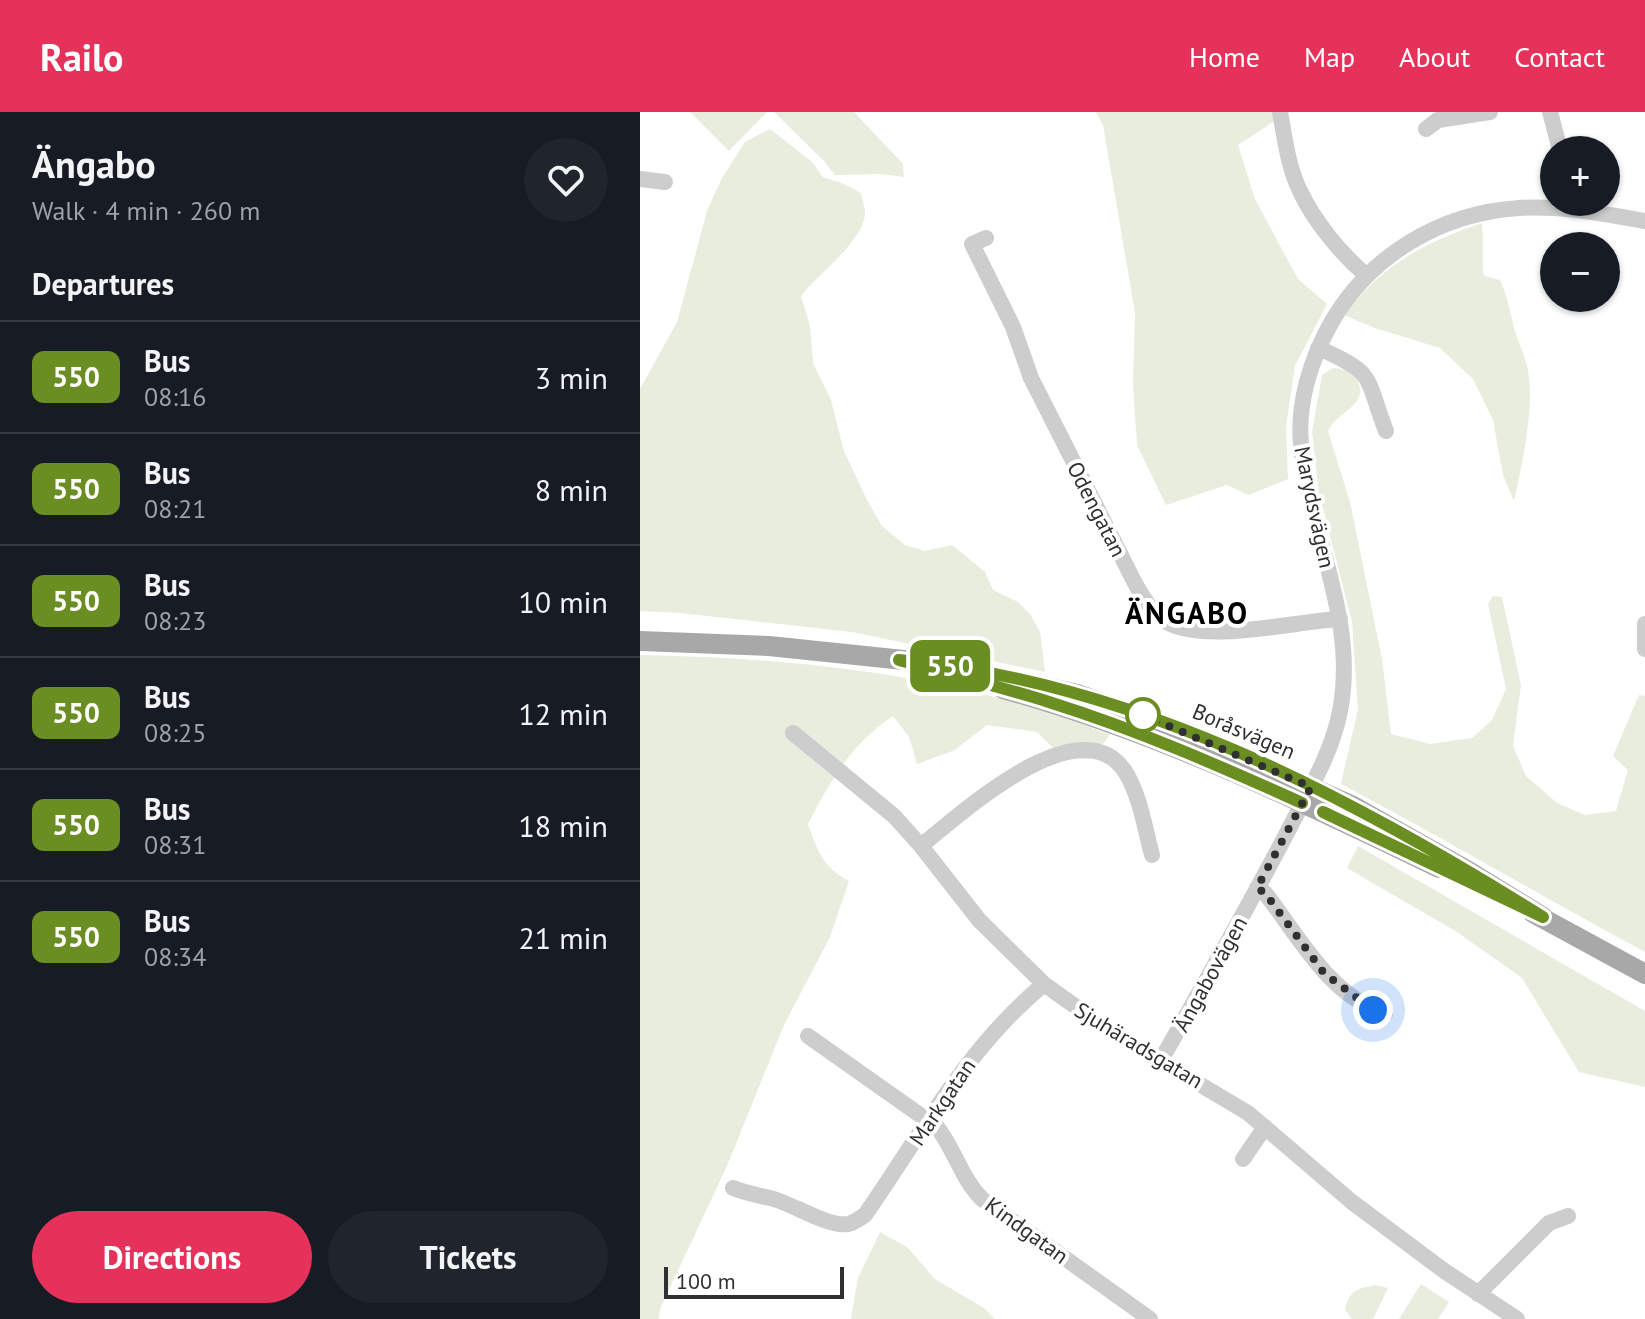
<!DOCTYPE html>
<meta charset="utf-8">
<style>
:root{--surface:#171b24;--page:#20242c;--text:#f1f3f6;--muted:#9ea1a6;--line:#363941;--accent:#e6325b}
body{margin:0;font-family:"PT Sans",sans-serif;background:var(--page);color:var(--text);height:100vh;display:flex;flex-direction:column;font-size:30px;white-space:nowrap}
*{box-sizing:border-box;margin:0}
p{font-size:26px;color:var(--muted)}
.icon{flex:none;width:44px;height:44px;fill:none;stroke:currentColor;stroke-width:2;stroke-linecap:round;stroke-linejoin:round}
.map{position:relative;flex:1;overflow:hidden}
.details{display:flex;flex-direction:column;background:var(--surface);width:640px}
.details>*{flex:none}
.badge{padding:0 16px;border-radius:12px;font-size:28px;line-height:52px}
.buttons{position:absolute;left:900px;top:24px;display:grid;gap:16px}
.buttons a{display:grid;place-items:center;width:80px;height:80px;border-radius:50%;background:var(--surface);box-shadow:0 2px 6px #0004;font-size:40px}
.scale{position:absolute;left:24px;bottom:20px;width:180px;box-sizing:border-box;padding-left:8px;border:4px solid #303030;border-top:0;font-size:22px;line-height:28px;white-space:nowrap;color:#303030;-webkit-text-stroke:6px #fff;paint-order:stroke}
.you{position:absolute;width:40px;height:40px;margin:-20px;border:6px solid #fff;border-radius:50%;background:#1a73e8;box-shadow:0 0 0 12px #1a73e833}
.map>.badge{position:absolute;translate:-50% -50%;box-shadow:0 0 0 4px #fff}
h2{padding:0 32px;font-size:30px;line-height:72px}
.round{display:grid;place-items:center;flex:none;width:84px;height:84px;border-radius:42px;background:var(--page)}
.headline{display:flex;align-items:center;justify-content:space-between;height:136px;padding:0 32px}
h1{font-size:38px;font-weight:700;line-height:60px}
.cta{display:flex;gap:16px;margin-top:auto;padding:16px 32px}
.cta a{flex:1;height:92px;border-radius:48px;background:var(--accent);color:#fff;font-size:32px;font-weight:700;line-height:92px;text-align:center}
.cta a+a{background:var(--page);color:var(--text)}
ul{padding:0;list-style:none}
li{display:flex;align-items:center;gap:24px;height:112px;padding:0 32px;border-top:2px solid var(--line)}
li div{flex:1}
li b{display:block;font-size:30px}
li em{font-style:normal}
li .badge{min-width:88px;font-weight:700;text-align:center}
header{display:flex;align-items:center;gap:48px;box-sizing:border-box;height:112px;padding:0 40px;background:var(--accent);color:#fff}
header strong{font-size:38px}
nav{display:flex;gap:44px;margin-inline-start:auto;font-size:28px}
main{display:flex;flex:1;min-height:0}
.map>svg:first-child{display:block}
.green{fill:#e8edde}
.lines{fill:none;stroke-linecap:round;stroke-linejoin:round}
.minor{stroke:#cdcdcd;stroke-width:16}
.major{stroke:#a8a8a8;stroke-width:20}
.line-casing{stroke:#fff;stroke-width:18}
.line{stroke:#6b8e23;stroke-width:12}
.walk{stroke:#303030;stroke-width:8;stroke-dasharray:0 14.4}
.stop-dot{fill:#fff;stroke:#6b8e23;stroke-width:4}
.labels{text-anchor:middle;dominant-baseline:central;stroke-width:8;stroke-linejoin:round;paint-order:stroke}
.street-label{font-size:22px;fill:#303030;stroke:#fff}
.district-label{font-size:30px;font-weight:bold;letter-spacing:2px;fill:#000;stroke:#fff}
</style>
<header>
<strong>Railo</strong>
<nav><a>Home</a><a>Map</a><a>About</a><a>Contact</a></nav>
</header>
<main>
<section class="details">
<div class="headline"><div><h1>Ängabo</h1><p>Walk · 4 min · 260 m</p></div><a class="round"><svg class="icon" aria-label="heart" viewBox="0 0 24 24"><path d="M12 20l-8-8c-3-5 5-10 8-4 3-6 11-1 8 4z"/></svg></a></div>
<h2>Departures</h2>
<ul>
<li><span class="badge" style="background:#6b8e23;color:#fff">550</span><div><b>Bus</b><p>08:16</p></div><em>3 min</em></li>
<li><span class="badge" style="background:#6b8e23;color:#fff">550</span><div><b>Bus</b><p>08:21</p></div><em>8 min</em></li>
<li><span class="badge" style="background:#6b8e23;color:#fff">550</span><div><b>Bus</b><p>08:23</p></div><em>10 min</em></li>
<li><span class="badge" style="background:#6b8e23;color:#fff">550</span><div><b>Bus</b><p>08:25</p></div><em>12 min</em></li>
<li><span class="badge" style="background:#6b8e23;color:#fff">550</span><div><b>Bus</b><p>08:31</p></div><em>18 min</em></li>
<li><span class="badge" style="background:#6b8e23;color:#fff">550</span><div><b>Bus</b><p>08:34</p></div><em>21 min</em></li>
</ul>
<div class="cta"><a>Directions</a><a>Tickets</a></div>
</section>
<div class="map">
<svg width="1005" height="1207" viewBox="0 0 1005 1207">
<rect width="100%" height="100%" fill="#fff"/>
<path class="green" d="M50,0H127L89,39Z
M134,0H214L263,52L264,65L240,62L195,63L183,48Z
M456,0H634L636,8L598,33L615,87L658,167L687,192L655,254L646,314L648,367L608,383L587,373L526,393L497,333L493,273L495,201L463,13Z
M130,17L171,49L183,65L204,72L221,81C222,87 225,94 225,100C226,127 177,163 161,184L170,214L173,251L191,288L204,339L227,388L242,414L265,433L285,439L312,433L345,460L353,478L378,490L390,502L400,520L405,560L212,520L40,501L0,499V277L37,210L67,99L82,66L105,30Z
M842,111C844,129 841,146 844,164L860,168C867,183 870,199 874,216C878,230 885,244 888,258C895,295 882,352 874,389L863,363L853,308L833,267L800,236L735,216L704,203C742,153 783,131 842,111Z
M693,256C702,256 710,259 716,267C733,291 695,301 688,319L710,390L742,547L751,622L790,632L832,626L852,608L866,577L848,492L853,484L862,485L881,573L873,634L886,664L917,691L945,703L976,699L988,658L973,644L999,583L1005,584V840C903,785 803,726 701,672L718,597L712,510L679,381L672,320L682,263Z
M0,543C159,546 322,563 470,623L451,647H424L397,620L347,613L315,638L277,652L269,625L253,604C212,631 190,669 168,712C178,739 182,755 209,769L190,825L144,913L87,1054L20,1197L19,1207H0Z
M718,734L1005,899V975L939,960L882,866L817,820L707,756Z
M240,1120L267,1135L295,1167L344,1196L355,1207H211L218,1166Z
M781,1172L809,1190L798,1207H759Z
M735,1173L748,1176L733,1207H712L705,1198C709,1178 717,1177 735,1173Z"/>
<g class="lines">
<path class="minor" d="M640,0C645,27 648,55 660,79C674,109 701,142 726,163
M910,0L920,38
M786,17L798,8L850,0
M0,67L25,70
M346,126L332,132L373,215L391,266L497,475C505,488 512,501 525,509C563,533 655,509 700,507
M678,236C737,261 725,265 746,319
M1005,512V537
M153,621L254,704L281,734L339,808L404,872L467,917L608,1001L712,1090L803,1158L877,1207
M281,734C319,703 442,590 486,661C500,684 505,717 512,743
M617,776L625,781C660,826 688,882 745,902
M168,924L297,1015C315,1038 321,1066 342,1087L510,1207
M521,948C565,871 609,794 650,715C669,678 692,641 700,599C718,507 669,422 661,332C657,291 671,247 691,211C730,143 801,101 879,96C921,93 964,102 1005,109
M603,1047L625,1015
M93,1076C106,1081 116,1083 130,1086C152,1091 186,1115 208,1112C214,1111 220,1106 225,1103C282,1021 326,937 404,872
M838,1182L909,1111L928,1104"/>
<path class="major" d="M0,529L129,534L302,552L437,582L549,621L713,694L830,760L903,805
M363,577C515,619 657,687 799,756
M893,801L1005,862"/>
</g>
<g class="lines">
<defs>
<path id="line" d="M662,691C580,654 498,618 412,591C362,575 310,562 259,548C492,569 708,683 903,805L683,700"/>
</defs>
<use href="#line" class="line-casing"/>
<use href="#line" class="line"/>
<path class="walk" d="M503,603L671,675L617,776L625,781L684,861L733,898"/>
</g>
<circle class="stop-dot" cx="503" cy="603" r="16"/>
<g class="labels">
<g class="street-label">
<text transform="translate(675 395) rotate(78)">Marydsvägen</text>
<text transform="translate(457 397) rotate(63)">Odengatan</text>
<text transform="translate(604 619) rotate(23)">Boråsvägen</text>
<text transform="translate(570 862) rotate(-61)">Ängabovägen</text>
<text transform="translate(499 933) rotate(31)">Sjuhäradsgatan</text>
<text transform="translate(302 990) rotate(-56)">Markgatan</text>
<text transform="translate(387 1118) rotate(36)">Kindgatan</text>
</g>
<g class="district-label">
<text x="547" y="500">ÄNGABO</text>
</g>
</g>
</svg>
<div class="buttons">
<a>+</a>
<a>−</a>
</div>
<div class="scale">100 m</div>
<div class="you" style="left:733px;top:898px"></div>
<b class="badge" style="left:310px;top:554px;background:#6b8e23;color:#fff">550</b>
</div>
</main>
